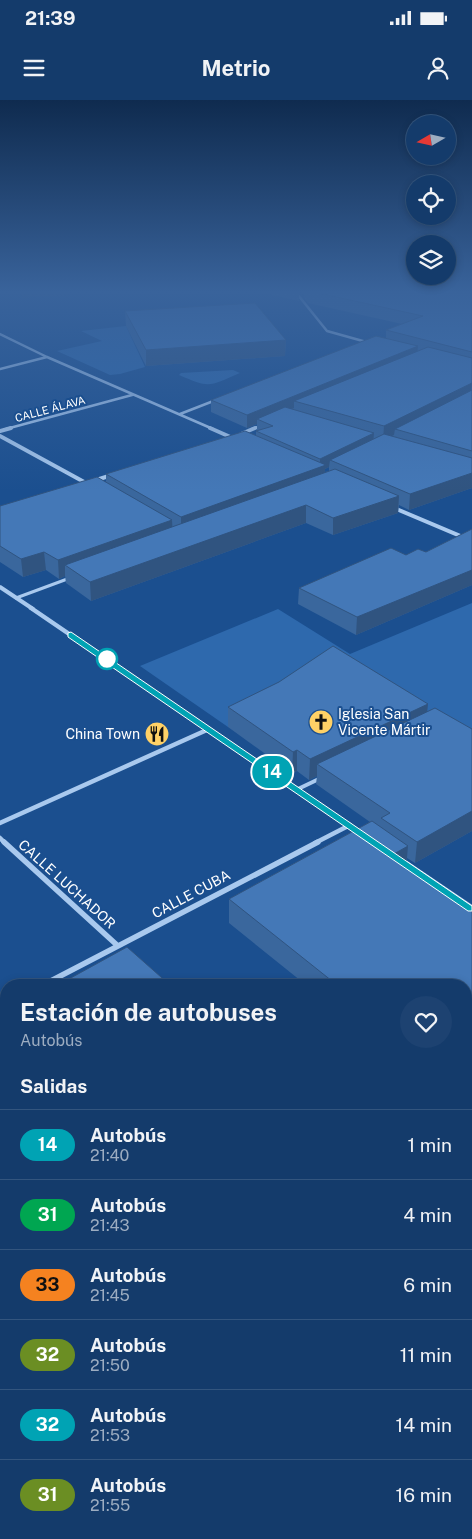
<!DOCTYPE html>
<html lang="es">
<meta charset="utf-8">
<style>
:root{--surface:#143b6b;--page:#1d4271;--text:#f1f3f6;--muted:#9dadc1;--line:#33557e}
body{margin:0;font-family:"Public Sans",sans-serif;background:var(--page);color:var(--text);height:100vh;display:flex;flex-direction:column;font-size:19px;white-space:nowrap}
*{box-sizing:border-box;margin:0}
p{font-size:16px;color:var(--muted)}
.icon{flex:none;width:28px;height:28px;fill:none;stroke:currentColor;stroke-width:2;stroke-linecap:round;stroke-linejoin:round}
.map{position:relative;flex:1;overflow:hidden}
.side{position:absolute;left:0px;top:879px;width:472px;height:561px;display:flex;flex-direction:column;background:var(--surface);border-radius:20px 20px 0 0;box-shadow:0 2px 8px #0003,0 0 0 1px var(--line)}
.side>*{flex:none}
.badge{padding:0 10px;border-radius:16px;font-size:18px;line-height:32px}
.needle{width:32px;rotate:261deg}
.controls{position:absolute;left:406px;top:15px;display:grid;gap:10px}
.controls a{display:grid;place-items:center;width:50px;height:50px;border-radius:50%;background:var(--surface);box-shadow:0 2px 8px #0003,0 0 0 1px var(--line);font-size:25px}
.map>.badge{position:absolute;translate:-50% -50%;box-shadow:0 0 0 2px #fff}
h2{padding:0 20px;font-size:19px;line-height:45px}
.round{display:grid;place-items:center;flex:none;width:52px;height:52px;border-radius:26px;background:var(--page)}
.head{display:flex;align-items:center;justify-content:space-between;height:85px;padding:0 20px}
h1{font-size:24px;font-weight:700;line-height:38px}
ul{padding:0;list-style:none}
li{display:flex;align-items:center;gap:15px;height:70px;padding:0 20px;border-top:1px solid var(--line)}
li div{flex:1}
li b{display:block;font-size:19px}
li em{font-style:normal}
li .badge{min-width:55px;font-weight:700;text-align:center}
.status{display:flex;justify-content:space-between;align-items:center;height:35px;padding:0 25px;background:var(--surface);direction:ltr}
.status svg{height:14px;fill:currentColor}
header{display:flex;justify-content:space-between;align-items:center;height:65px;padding:0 20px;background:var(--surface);font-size:22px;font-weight:700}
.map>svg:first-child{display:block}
.green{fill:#2e69ad}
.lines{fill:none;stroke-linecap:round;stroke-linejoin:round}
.pedestrian-far1{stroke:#a9c9ee;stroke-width:3}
.pedestrian{stroke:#a9c9ee;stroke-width:4}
.minor-far3{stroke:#a9c9ee;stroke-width:2.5}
.minor-far2{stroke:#a9c9ee;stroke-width:4}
.minor-far1{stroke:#a9c9ee;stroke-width:4.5}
.minor{stroke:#a9c9ee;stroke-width:5.5}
.secondary{fill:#d6e6fa;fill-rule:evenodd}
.wall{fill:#3a679d;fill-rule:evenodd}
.shaded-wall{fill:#305480}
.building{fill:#4478b7;stroke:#305480}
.line{fill:#00a3b4;stroke:#fff}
.stop-dot{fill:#fff;stroke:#00a3b4;stroke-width:2.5}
.labels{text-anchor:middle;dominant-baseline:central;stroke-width:4;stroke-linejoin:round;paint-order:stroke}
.far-street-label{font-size:11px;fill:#fff;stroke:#1b4f8f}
.poi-label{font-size:14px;fill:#fff;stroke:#1b4f8f;text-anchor:start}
.street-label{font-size:14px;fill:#fff;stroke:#1b4f8f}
</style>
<div class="status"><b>21:39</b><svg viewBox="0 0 49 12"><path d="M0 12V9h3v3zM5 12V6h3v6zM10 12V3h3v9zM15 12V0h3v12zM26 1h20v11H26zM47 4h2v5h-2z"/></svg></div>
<header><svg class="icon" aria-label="menu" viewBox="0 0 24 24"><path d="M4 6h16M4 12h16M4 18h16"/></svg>Metrio<svg class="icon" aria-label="person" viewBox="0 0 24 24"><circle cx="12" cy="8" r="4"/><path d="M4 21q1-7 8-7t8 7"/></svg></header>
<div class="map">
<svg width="472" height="1439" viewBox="0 0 472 1439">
<rect width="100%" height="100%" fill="#1b4f8f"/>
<path class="green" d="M126,226L145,267L120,274L110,275L57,251L102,241L81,231Z
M233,270L240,273C209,286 211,289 179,275L181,273Z
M472,503V651L228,627L140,566L278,509L350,554Z
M466,1068L472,1073V1220L466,1226Z
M27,1434H192L196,1439H21Z"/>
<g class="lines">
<path class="pedestrian-far1" d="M16,498L70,478"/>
<path class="pedestrian" d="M298,689L321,678"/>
<path class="minor-far3" d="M294,190L327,231L370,243
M0,234L47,257L213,329
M0,269L47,257
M180,314L216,300
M6,329L132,295
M252,329L263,325"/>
<path class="minor-far2" d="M210,328L235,339
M0,331L11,328
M241,334L255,328
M0,336L86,383
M93,381L112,375
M394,408L472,441
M0,487L33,509"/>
<path class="minor-far1" d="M31,508L361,733
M0,723L209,629
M0,738L5,743
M315,743L350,725"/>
<path class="minor" d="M4,742L118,846
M401,760L472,808
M43,885L318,742
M0,907L6,904"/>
<path class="secondary" d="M472,1371V1392L466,1394V1373Z
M421,1434H440L438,1439H418Z"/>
</g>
<path class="wall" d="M251,190H472V388L409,410L399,405L398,413L333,435L306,423L91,501L66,483L65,476L59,479L46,470L23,477L0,462V406L106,383V374L256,336V331H257V324L247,328L211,312V300L386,238V230L402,224L308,203L304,198V191H299V201ZM329,367V371L325,372V369Z
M125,211L286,240L285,256L146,266L126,226Z
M472,429V485L356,535L298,504L299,488L406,455L426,452Z
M228,607L427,612L472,629V731L415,763L407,758L406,764L472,808V1020L466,1015V885H306L229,823V799L370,722L316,684L317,676L309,680L297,671L292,673L228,627Z
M6,913V1025L0,1018V917Z"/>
<path class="shaded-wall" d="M21,190H67L68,195L22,198Z
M286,240L285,256L146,266V250Z
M418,246L417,257L294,301V308L262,321L257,319V324L247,328V315Z
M472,283L471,296L395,329L394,335L383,340L384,326Z
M374,333L373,345L330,360L329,367L325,369V382L181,434V417L320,367V359Z
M472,373V388L409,410L410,394Z
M399,396L398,413L333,435V418Z
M306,405V423L91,501L90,482Z
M172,420L173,437L65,465V476L59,479L58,460Z
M44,452L46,470L23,477L21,459Z
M472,470V485L356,535L357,517Z
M428,604L426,624L317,664V676L309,680L310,659Z
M297,650V671L292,673L293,652Z
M472,711V731L415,763L417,742Z
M408,746L406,769L392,755Z"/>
<path class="building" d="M308,190H472V252L386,230L423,216L309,191Z
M255,203L286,240L146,250L125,211Z
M376,236L418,246L247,315L211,300Z
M428,247L472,258V283L384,326L294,301Z
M472,290V351L395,329Z
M285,307L374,333L320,359L256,331L273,326L257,319Z
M245,331L326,365L181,417L106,374Z
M384,334L472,358V373L410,394L330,360Z
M335,369L399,396L333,418L306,405L90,482L65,465Z
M97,377L172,420L58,460L44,452L21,459L0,446V406Z
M472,429V470L357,517L299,488L391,448L406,455L418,449L426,452Z
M333,546L428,604L310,659L297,650L293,652L228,607L279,582Z
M435,608L472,629V711L417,742L381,718L390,713L317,664Z
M372,721L408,746L392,755L472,808V992L466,988V885H337L229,799Z
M127,847L170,885H58Z
M6,913V1006L0,999V917Z
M192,1434H202L207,1439H188Z"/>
<linearGradient id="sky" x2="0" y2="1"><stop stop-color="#0f2b4f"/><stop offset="0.49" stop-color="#39639b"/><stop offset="1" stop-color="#39639b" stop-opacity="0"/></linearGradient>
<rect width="472" height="391" fill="url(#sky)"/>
<path class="line" d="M71,532L472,806V811H468L68,537V533Z"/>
<defs>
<symbol id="church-disc" viewBox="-11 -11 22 22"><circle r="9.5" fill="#ffd166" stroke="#1b4f8f"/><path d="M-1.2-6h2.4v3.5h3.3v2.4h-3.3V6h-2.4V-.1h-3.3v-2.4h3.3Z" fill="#111"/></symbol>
<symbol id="restaurant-disc" viewBox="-11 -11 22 22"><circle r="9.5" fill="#ffd166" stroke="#1b4f8f"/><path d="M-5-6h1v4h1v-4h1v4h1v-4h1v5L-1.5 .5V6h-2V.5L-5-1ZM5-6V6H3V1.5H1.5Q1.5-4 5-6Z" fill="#111"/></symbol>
</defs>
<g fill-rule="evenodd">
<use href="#church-disc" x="307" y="608" width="28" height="28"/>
<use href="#restaurant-disc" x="143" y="620" width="28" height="28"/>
</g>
<circle class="stop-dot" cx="107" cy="559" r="10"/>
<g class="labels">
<g class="far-street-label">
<text transform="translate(50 309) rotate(-15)">CALLE ÁLAVA</text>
</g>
<g class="poi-label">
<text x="338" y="614">Iglesia San<tspan x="338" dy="16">Vicente Mártir</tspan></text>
<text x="140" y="634" text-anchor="end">China Town</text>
</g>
<g class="street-label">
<text transform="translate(67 784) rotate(42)">CALLE LUCHADOR</text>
<text transform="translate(191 794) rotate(-28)">CALLE CUBA</text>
</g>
</g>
</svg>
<div class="controls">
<a><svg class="needle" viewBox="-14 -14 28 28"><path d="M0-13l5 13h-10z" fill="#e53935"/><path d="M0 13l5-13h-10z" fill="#9dadc1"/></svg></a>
<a><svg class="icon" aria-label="locate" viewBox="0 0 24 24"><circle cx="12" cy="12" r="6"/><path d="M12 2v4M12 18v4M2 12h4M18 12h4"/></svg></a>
<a><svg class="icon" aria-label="layers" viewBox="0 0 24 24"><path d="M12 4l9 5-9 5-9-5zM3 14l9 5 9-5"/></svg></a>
</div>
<b class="badge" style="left:272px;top:672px;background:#00a3b4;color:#fff">14</b>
<section class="side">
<div class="head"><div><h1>Estación de autobuses</h1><p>Autobús</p></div><a class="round"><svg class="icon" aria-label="heart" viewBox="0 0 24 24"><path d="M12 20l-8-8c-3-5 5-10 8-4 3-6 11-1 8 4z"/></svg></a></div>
<h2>Salidas</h2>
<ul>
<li><span class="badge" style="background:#00a3b4;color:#fff">14</span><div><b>Autobús</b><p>21:40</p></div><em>1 min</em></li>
<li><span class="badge" style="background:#00a651;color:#fff">31</span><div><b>Autobús</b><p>21:43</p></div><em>4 min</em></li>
<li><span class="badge" style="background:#f58220;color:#111">33</span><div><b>Autobús</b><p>21:45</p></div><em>6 min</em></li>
<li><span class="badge" style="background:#6b8e23;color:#fff">32</span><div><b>Autobús</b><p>21:50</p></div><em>11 min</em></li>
<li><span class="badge" style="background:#00a3b4;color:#fff">32</span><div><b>Autobús</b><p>21:53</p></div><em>14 min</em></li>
<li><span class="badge" style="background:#6b8e23;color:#fff">31</span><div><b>Autobús</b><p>21:55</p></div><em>16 min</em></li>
</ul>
</section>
</div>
